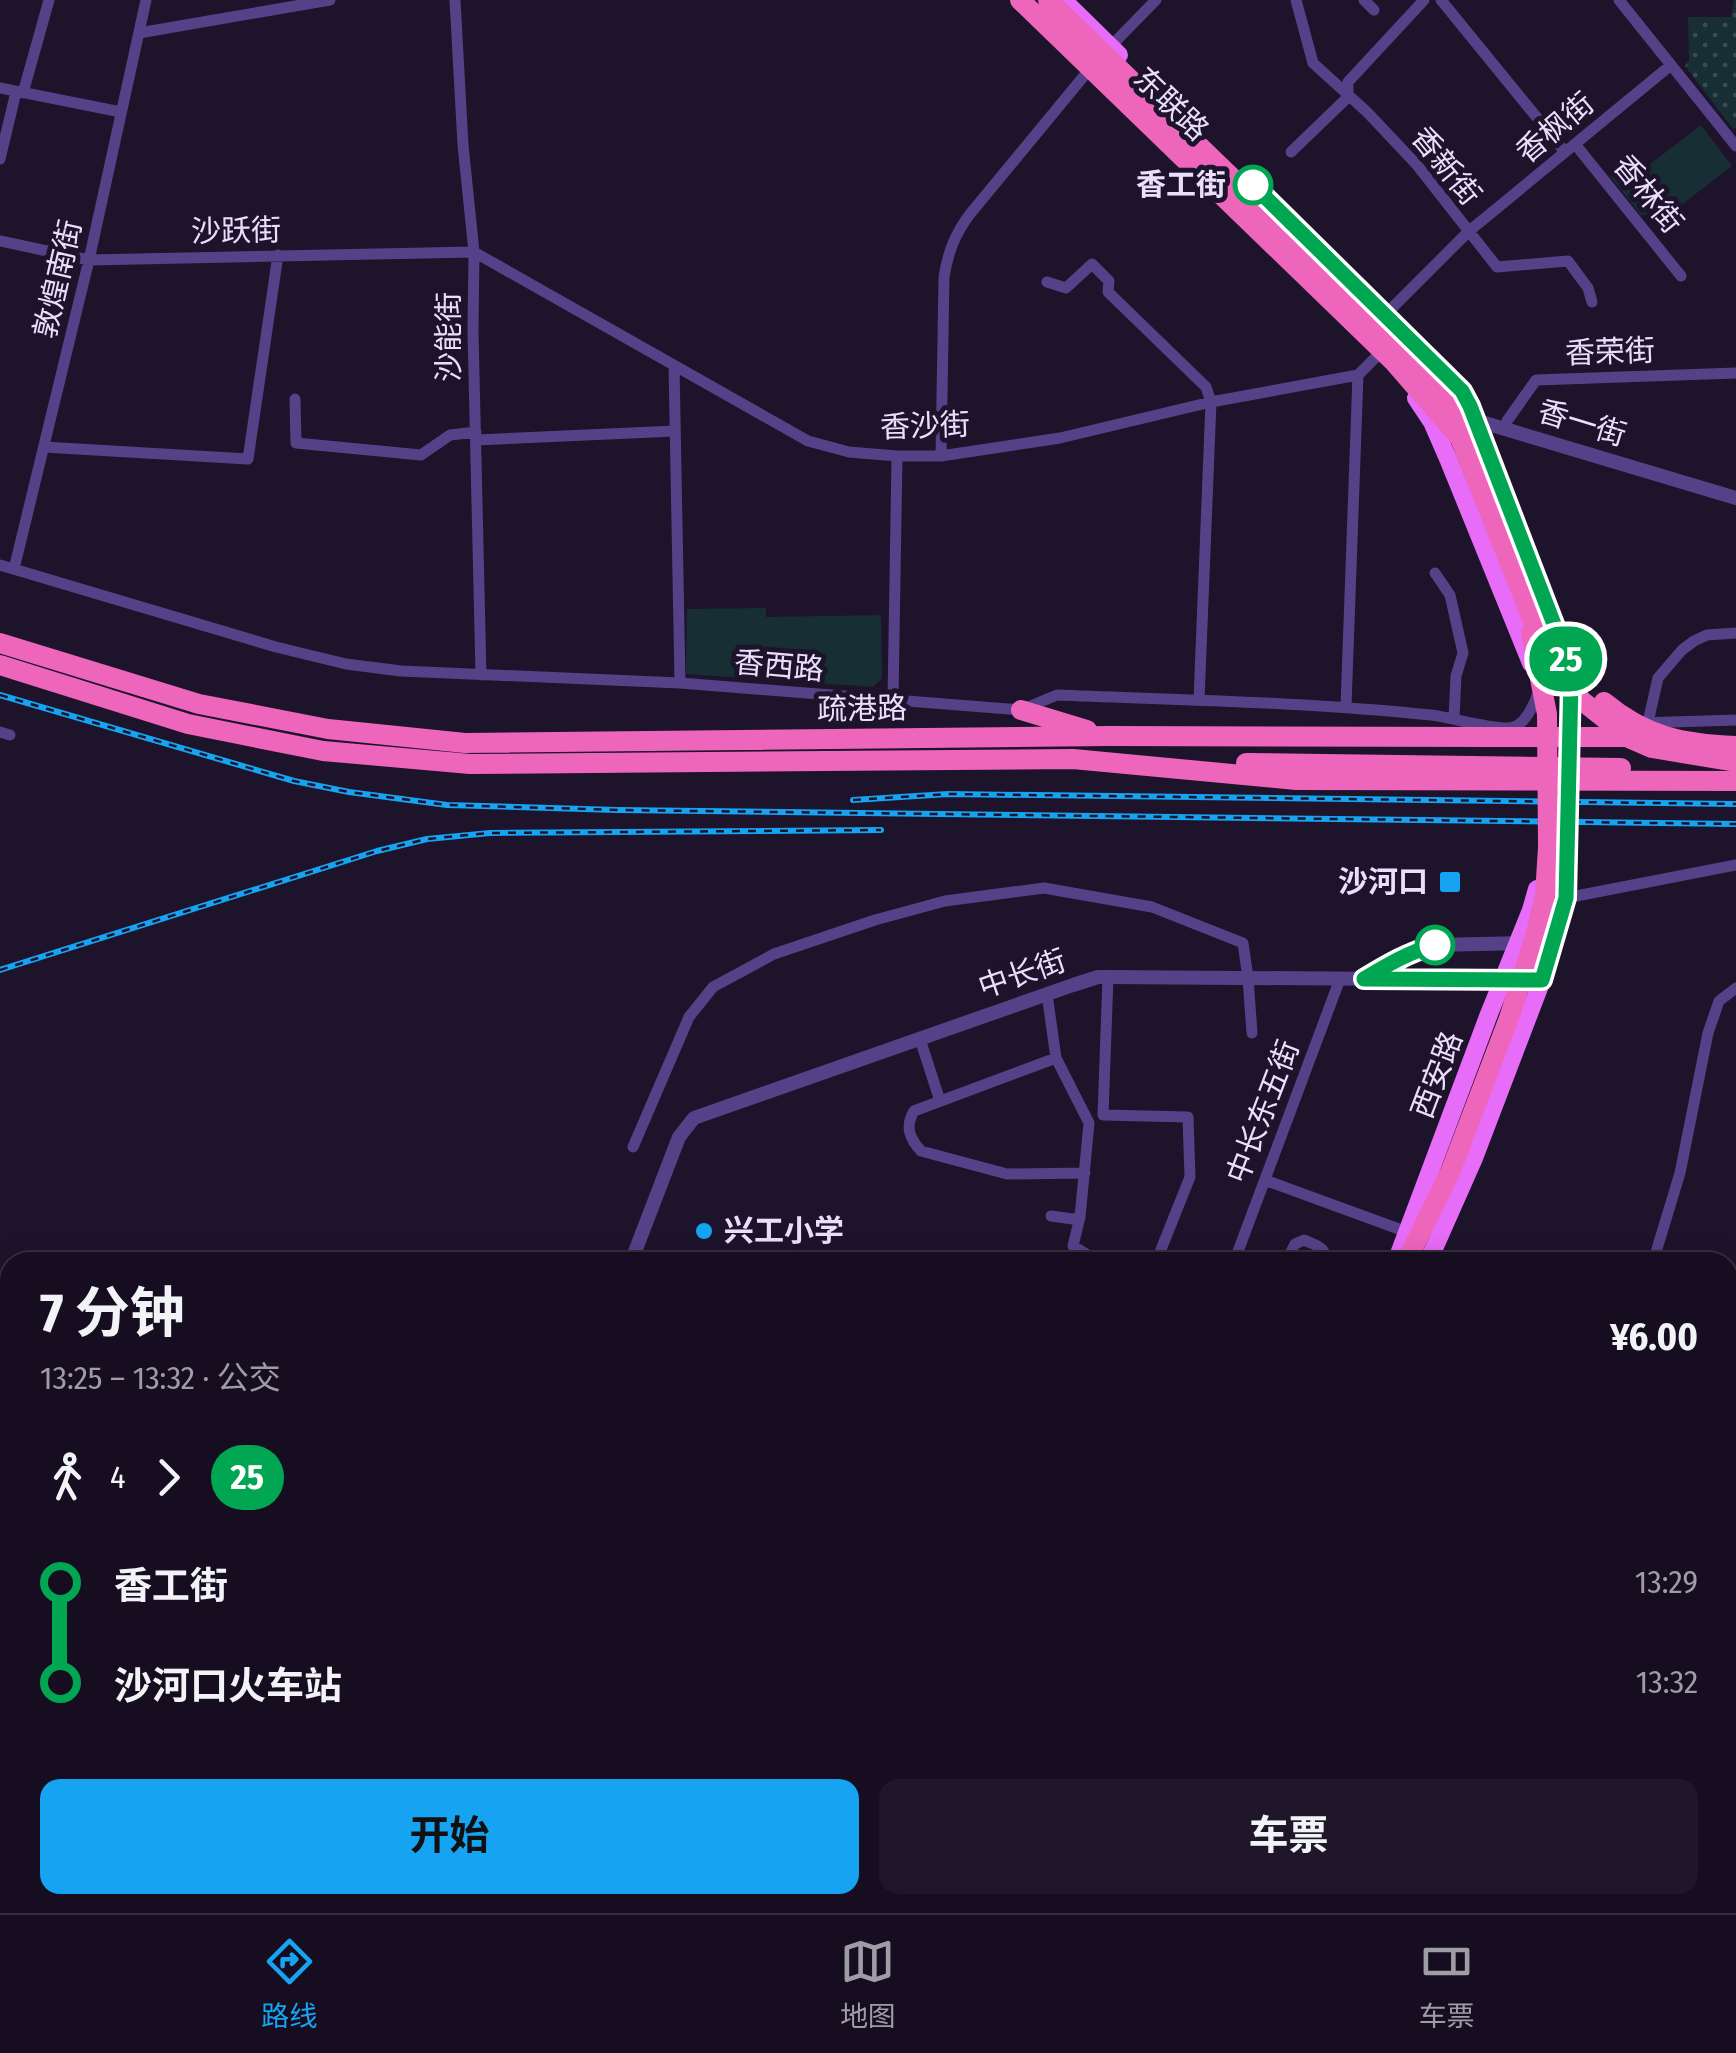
<!DOCTYPE html>
<html lang="zh">
<meta charset="utf-8">
<style>
:root{--surface:#160e20;--page:#1f1729;--text:#f1f3f6;--muted:#9e9ca5;--line:#352e3e;--accent:#15a3f2}
body{margin:0;font-family:"Fira Sans Condensed","Noto Sans SC",sans-serif;background:var(--page);color:var(--text);height:100vh;display:flex;flex-direction:column;font-size:38px;white-space:nowrap}
*{box-sizing:border-box;margin:0}
p{font-size:32px;color:var(--muted)}
.icon{flex:none;width:55px;height:55px;fill:none;stroke:currentColor;stroke-width:2;stroke-linecap:round;stroke-linejoin:round}
.map{position:relative;flex:1;overflow:hidden}
.side{position:absolute;left:0px;top:1252px;width:1738px;height:662px;display:flex;flex-direction:column;background:var(--surface);border-radius:30px 30px 0 0;box-shadow:0 5px 25px #0003,0 0 0 2px var(--line)}
.side>*{flex:none}
.badge{padding:0 20px;border-radius:32px;font-size:35px;line-height:65px}
.map>.badge{position:absolute;translate:-50% -50%;box-shadow:0 0 0 5px #fff}
.legs{display:flex;align-items:center;gap:15px;height:110px;padding:0 40px;font-size:32px}
.legs p{margin-inline-start:auto}
.overview{display:flex;align-items:center;justify-content:space-between;height:170px;padding:0 40px}
h1{font-size:55px;font-weight:700;line-height:75px}
.cta{display:flex;gap:20px;margin-top:auto;padding:20px 40px}
.cta a{flex:1;height:115px;border-radius:20px;background:var(--accent);color:#111;font-size:40px;font-weight:700;line-height:115px;text-align:center}
.cta a+a{background:var(--page);color:var(--text)}
ul{padding:0 40px;list-style:none}
li{display:flex;align-items:center;gap:35px;height:100px;font-size:38px}
li i{display:grid;place-items:center;width:15px;height:100%;margin:0 12px;background:currentColor}
li i::after{content:'';width:25px;height:25px;margin:-12px;border:8px solid;border-radius:50%;background:var(--surface)}
li p{margin-inline-start:auto}
li:first-child i{background:linear-gradient(#0000 50%,currentColor 0)}
li:last-child i{background:linear-gradient(currentColor 50%,#0000 0)}
.tab-bar{display:flex;justify-content:space-around;align-items:center;height:140px;border-top:2px solid var(--line);background:var(--surface);font-size:28px;color:var(--muted)}
.tab-bar a{display:grid;justify-items:center;gap:5px}
.tab-bar .current{color:var(--accent)}
.map>svg:first-child{display:block}
.grass{fill:url(#grass-tufts)}
.park{fill:url(#park-dots)}
.pitch{fill:#162e34}
.lines{fill:none;stroke-linecap:round;stroke-linejoin:round}
.primary-tunnel{stroke:#3c314a;stroke-width:18;stroke-dasharray:18 9;stroke-linecap:butt}
.minor{stroke:#554187;stroke-width:11}
.tertiary{stroke:#554187;stroke-width:14}
.secondary{stroke:#9e7bf8;stroke-width:15}
.primary{stroke:#e76cf7;stroke-width:18}
.trunk{stroke:#ee66bc;stroke-width:20}
.rail-casing{stroke:#15a3f2;stroke-width:6}
.rail{stroke:#1d132b;stroke-width:2.5;stroke-dasharray:8;stroke-linecap:butt}
.trunk-bridge{stroke:#ee66bc;stroke-width:20}
.line-1-casing{stroke:#fff;stroke-width:22}
.line-1{stroke:#00a651;stroke-width:15}
.stop-1-dot{fill:#fff;stroke:#00a651;stroke-width:5}
.poi-dot{fill:#15a3f2;stroke:#1d132b;stroke-width:4}
.labels{text-anchor:middle;dominant-baseline:central;stroke-width:10;stroke-linejoin:round;paint-order:stroke}
.street-label{font-size:30px;fill:#eadefd;stroke:#1d132b}
.stop-label{font-size:30px;font-weight:bold;fill:#eadefd;stroke:#1d132b;text-anchor:end}
.poi-label{font-size:30px;font-weight:bold;fill:#eadefd;stroke:#1d132b;text-anchor:end}
</style>
<div class="map">
<svg width="1736" height="1913" viewBox="0 0 1736 1913">
<defs>
<pattern id="grass-tufts" width="24" height="20" patternUnits="userSpaceOnUse" patternTransform="scale(2.5)"><rect width="24" height="20" fill="#162e34"/><path d="M3 7l-1-3M5 7V3M7 7l1-3M15 17l-1-3M17 17v-4M19 17l1-3" fill="none" stroke="#384c52"/></pattern>
<pattern id="park-dots" width="8" height="8" patternUnits="userSpaceOnUse" patternTransform="scale(2.5)"><rect width="8" height="8" fill="#162e34"/><path d="M2 2h.1M6 6h.1" fill="none" stroke="#384c52" stroke-width="1.8" stroke-linecap="round"/></pattern>
</defs>
<rect width="100%" height="100%" fill="#1d132b"/>
<path class="grass" d="M137,1905H228L224,1913H134Z"/>
<path class="park" d="M1734,0H1736V128L1733,129L1685,66L1689,60L1688,17H1731Z"/>
<path class="pitch" d="M1701,125L1732,166L1671,213L1641,215L1610,176L1635,157L1645,168Z
M766,608V617L881,615L882,678L873,687L686,674L687,609Z"/>
<g class="lines">
<path class="primary-tunnel" d="M1567,852L1571,731"/>
<path class="minor" d="M455,0L463,145L474,252L473,331L481,675
M1296,0L1313,63L1367,112L1417,165L1497,267L1568,261L1588,288L1592,302
M1364,0L1374,10
M1441,0L1565,152
M1619,0L1736,146
M139,33L330,0
M1109,48L1156,0
M0,88L121,112
M23,93L49,0
M1575,144L1681,276
M1291,152L1348,97V82L1424,0
M0,159L16,92
M0,241L89,260L474,252L808,441L849,452L897,456H941L1060,438L1211,402L1358,375L1385,348
M1047,282L1066,288L1092,264L1109,281L1108,292L1206,387L1211,402L1199,700
M1386,314L1468,232L1671,65
M674,365L680,683
M295,399L296,443L421,455L450,435L476,432
M1507,421L1536,380L1736,373
M476,440L675,431
M44,447L248,459L278,255
M941,456L944,277C948,252 955,234 970,214L1093,65
M0,565L276,647L346,664L401,671L680,683L1021,710L1057,695C1182,700 1307,702 1431,715C1450,717 1501,732 1514,727C1527,722 1535,702 1539,690
M14,569L89,260L146,0
M1435,573L1450,595L1463,653L1456,676L1454,718
M893,700L897,456
M1346,706L1358,375
M1648,722L1658,678L1682,650L1694,641L1707,635L1736,633
M1639,723L1736,720
M0,732L10,735
M1566,898L1736,865
M1108,977L1103,1115L1188,1117L1190,1177L1156,1262
M1047,994L1056,1058
M920,1039L940,1101
M633,1147L689,1017L713,987L774,954L875,920L945,901L1044,888L1152,907L1243,943L1248,978L1252,1033
M1265,1180L1407,1232
M1051,1216L1073,1219L1080,1217L1089,1123L1056,1058L914,1111C905,1126 909,1138 921,1151L1007,1174L1085,1173
M1080,1217L1073,1246L1096,1260
M1237,1253L1262,1262
M1234,1262L1340,979
M1286,1262L1295,1244L1304,1240C1317,1246 1327,1247 1325,1262
M1653,1262L1680,1173L1708,1033L1719,1001L1736,988
M1728,1338L1736,1337
M1728,1903L1736,1882
M686,1905L707,1913
M898,1905L919,1913
M1107,1905L1129,1913
M575,1913L578,1905
M773,1913L776,1905
M804,1913L807,1905
M988,1913L991,1905"/>
<path class="tertiary" d="M1468,418L1736,498
M1365,979L1395,960L1435,945L1525,943
M631,1262L679,1137L694,1118L1073,985L1098,977H1108L1542,980
M388,1913L391,1905
M1508,1913L1512,1905"/>
<path class="secondary" d="M476,1905L498,1913"/>
<path class="primary" d="M1063,0L1119,55
M1414,342L1462,391L1470,406L1562,645L1571,679V731
M1416,398L1432,422L1449,461L1531,663
M1396,1262L1489,1014L1531,910L1537,889
M1428,1262L1474,1158L1542,980L1566,898L1567,852
M1728,1642L1736,1644
M1728,1655L1736,1657
M1147,1913L1150,1905
M1180,1913L1182,1905"/>
<path class="trunk" d="M0,643L199,704L328,729L465,743L1108,736L1494,737
M0,665L188,724L323,751L470,764L1073,759L1296,780L1736,781
M1021,710L1087,730
M1406,1262L1415,1244"/>
<defs>
<path id="rail" d="M0,695L294,781L349,792L447,805L617,810L1736,824
M853,800L948,794L1736,804
M0,970L377,851L427,839L490,833L881,830"/>
</defs>
<use href="#rail" class="rail-casing"/>
<use href="#rail" class="rail"/>
<path class="trunk-bridge" d="M1020,0L1393,361L1460,438L1539,636L1581,700L1629,738L1652,748L1736,762
M1048,0L1402,342C1431,374 1460,406 1477,446
M1604,702C1646,737 1683,744 1736,746
M1494,737H1629
M1246,763L1621,768
M1415,1244L1451,1170L1509,1018L1535,937L1545,895L1548,847L1547,714L1531,633"/>
</g>
<g class="lines">
<defs>
<path id="line-1" d="M1253,185L1462,391L1470,406L1562,645L1571,680L1566,898L1542,980L1364,979C1387,965 1409,952 1435,945"/>
</defs>
<use href="#line-1" class="line-1-casing"/>
<use href="#line-1" class="line-1"/>
</g>
<g class="stop-1-dot">
<circle cx="1253" cy="185" r="18"/>
<circle cx="1435" cy="945" r="18"/>
</g>
<g class="poi-dot">
<rect x="1438" y="870" width="24" height="24" rx="5"/>
<circle cx="704" cy="1231" r="10"/>
</g>
<g class="labels">
<g class="street-label">
<text transform="translate(1171 104) rotate(44)">东联路</text>
<text transform="translate(1555 128) rotate(-40)">香枫街</text>
<text transform="translate(1446 166) rotate(51)">香新街</text>
<text transform="translate(1648 194) rotate(51)">香林街</text>
<text transform="translate(236 231) rotate(-1)">沙跃街</text>
<text transform="translate(58 279) rotate(-77)">敦煌南街</text>
<text transform="translate(449 337) rotate(-90)">沙能街</text>
<text transform="translate(1610 352) rotate(-2)">香荣街</text>
<text transform="translate(1582 423) rotate(17)">香一街</text>
<text transform="translate(925 426) rotate(-2)">香沙街</text>
<text transform="translate(779 666) rotate(5)">香西路</text>
<text transform="translate(862 709) rotate(-1)">疏港路</text>
<text transform="translate(1022 974) rotate(-19)">中长街</text>
<text transform="translate(1437 1075) rotate(-69)">西安路</text>
<text transform="translate(1263 1112) rotate(-69)">中长东五街</text>
</g>
<g class="stop-label">
<text x="1226" y="185">香工街</text>
</g>
<g class="poi-label">
<text x="1428" y="882">沙河口</text>
<text x="724" y="1231" text-anchor="start">兴工小学</text>
</g>
</g>
</svg>
<b class="badge" style="left:1566px;top:659px;background:#00a651;color:#fff">25</b>
<section class="side">
<div class="overview"><div><h1>7 分钟</h1><p>13:25 – 13:32 · 公交</p></div><b>¥6.00</b></div>
<div class="legs"><svg class="icon" aria-label="walk" viewBox="0 0 24 24"><circle cx="13" cy="4" r="2"/><path d="M13 8l-2 6 4 7M11 14l-3 7M7 12l3-4h3l4 4"/></svg>4<svg class="icon" aria-label="forward" viewBox="0 0 24 24"><path d="M9 5l7 7-7 7"/></svg><b class="badge" style="background:#00a651;color:#fff">25</b></div>
<ul>
<li><i style="color:#00a651"></i><b>香工街</b><p>13:29</p></li>
<li><i style="color:#00a651"></i><b>沙河口火车站</b><p>13:32</p></li>
</ul>
<div class="cta"><a>开始</a><a>车票</a></div>
</section>
</div>
<nav class="tab-bar">
<a class="current"><svg class="icon" aria-label="directions" viewBox="0 0 24 24"><path d="M12 3l9 9-9 9-9-9zM9 14v-3h6M13 9l2 2-2 2"/></svg>路线</a>
<a><svg class="icon" aria-label="map" viewBox="0 0 24 24"><path d="M3 6l6-2 6 2 6-2v14l-6 2-6-2-6 2zM9 4v14M15 6v14"/></svg>地图</a>
<a><svg class="icon" aria-label="tickets" viewBox="0 0 24 24"><path d="M3 7h18v10H3zM15 7v10"/></svg>车票</a>
</nav>
